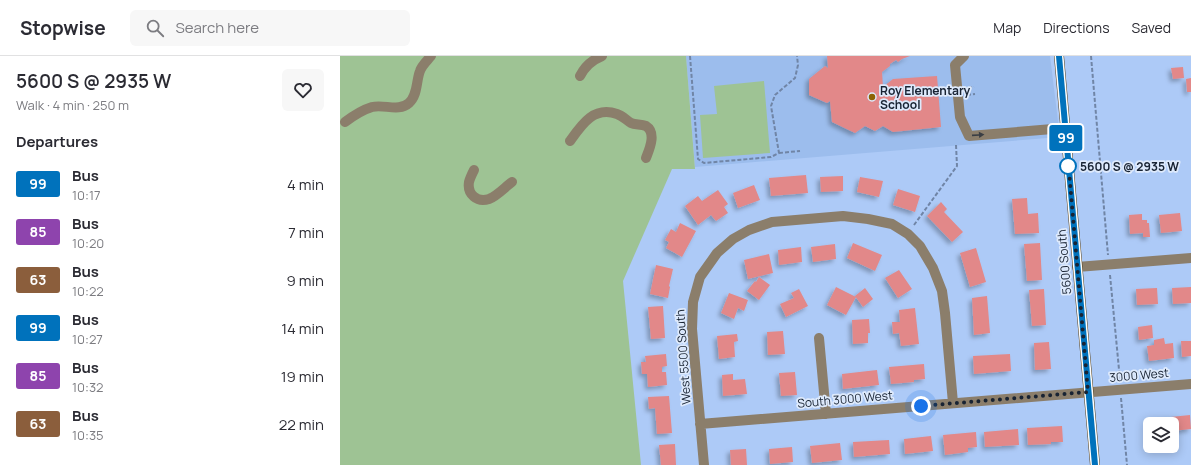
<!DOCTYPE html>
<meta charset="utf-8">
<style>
:root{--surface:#fff;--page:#f7f7f7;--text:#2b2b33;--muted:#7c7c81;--line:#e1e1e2}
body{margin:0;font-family:Manrope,sans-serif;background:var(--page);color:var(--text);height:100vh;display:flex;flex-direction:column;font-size:15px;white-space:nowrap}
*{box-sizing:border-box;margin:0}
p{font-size:13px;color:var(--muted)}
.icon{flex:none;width:22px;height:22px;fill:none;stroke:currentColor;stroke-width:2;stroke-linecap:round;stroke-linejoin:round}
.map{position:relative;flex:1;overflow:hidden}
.details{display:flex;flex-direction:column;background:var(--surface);width:340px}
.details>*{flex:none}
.badge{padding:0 8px;border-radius:3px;font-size:14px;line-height:26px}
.controls{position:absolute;left:803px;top:361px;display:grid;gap:8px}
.controls a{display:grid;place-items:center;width:36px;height:36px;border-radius:6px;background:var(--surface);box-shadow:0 2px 10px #0003;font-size:20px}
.you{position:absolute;width:20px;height:20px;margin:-10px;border:3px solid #fff;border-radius:50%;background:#1a73e8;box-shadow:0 0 0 6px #1a73e833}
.map>.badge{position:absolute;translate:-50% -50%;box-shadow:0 0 0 2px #fff}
h2{padding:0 16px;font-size:15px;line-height:36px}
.round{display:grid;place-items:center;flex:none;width:42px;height:42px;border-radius:6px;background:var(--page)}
.overview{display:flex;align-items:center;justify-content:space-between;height:68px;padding:0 16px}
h1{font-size:19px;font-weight:600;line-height:30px}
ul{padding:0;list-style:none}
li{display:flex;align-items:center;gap:12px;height:48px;padding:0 16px}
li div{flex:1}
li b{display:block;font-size:15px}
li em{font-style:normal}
li .badge{min-width:44px;font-weight:700;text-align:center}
header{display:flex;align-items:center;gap:24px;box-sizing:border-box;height:56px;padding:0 20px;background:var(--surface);border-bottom:1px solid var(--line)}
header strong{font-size:19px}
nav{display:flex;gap:22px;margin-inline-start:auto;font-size:14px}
.search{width:280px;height:36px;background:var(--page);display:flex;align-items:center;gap:10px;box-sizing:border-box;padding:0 14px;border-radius:6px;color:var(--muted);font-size:15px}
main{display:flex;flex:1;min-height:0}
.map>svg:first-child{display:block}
.built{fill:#9cbded}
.green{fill:#9ec394}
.building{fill:#e28889;filter:url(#shadow)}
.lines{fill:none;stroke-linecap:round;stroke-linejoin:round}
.path{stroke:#7085a6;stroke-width:2;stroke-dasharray:4 2;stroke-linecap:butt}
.minor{stroke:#8b7e6b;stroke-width:10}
.major{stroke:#57421d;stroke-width:10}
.oneway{fill:#3a3e44}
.line-casing{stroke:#fff;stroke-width:9}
.line{stroke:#0072bc;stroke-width:6}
.walk{stroke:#182333;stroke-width:4;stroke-dasharray:0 7.2}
.poi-dot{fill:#8c6204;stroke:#deeafc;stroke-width:1.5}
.stop-dot{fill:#fff;stroke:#0072bc;stroke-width:2}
.labels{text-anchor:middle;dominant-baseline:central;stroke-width:3.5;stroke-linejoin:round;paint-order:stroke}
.poi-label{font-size:12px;font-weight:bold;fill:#182333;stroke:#deeafc;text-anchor:start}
.stop-label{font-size:12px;font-weight:bold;fill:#182333;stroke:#deeafc;text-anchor:start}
.street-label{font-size:12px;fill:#182333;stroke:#deeafc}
</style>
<header>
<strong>Stopwise</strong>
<div class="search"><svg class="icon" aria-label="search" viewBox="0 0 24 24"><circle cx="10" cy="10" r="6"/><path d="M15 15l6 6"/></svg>Search here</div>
<nav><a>Map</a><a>Directions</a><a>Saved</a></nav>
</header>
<main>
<section class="details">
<div class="overview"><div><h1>5600 S @ 2935 W</h1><p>Walk · 4 min · 250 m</p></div><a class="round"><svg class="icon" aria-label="heart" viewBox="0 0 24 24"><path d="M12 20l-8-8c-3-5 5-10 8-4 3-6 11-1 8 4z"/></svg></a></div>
<h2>Departures</h2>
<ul>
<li><span class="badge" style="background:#0072bc;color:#fff">99</span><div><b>Bus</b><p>10:17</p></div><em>4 min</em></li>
<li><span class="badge" style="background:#8e44ad;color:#fff">85</span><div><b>Bus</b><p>10:20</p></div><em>7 min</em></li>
<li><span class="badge" style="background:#8b5e3c;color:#fff">63</span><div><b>Bus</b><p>10:22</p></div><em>9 min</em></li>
<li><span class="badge" style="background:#0072bc;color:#fff">99</span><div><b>Bus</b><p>10:27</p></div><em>14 min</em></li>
<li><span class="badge" style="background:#8e44ad;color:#fff">85</span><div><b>Bus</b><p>10:32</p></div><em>19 min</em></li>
<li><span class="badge" style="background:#8b5e3c;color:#fff">63</span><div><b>Bus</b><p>10:35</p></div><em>22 min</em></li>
</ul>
</section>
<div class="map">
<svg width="851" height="409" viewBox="0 0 851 409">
<defs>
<filter id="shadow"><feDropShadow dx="-3" dy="3" stdDeviation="2" flood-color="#0004"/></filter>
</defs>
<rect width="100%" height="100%" fill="#adcaf7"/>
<path class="built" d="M346,0H710L720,81L355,111Z"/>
<path class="green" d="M0,0H346L355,113H332L283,225L301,409H0Z
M424,25L430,97L363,102L360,59L377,58L374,30Z"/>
<path class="building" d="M487,0H570L562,3L558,6L556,4L550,8V10L542,16L543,31L553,23L597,20L601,71L553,76L543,70L535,75L525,70L515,77L492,66L490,45L487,47L469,39V23L485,10L488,12Z
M843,11L844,22L833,23L831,12Z
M851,22V36H847L846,23Z
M466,119L468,137L431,140L429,122Z
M503,120V135L481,136L480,121Z
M520,121L543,125L539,141L517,136Z
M414,129L420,144L398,152L393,137Z
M558,133L580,140L575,156L553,149Z
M378,134L388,148L384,151L388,157L376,165L371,159L358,169L345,150L358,140L362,145Z
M687,142L688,158L698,157L699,177L675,178L672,143Z
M601,146L607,153L604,156L623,176L612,186L587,160Z
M840,157L842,175L821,177L819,159Z
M802,158V164H807V167H809L810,181H803V177L790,178L789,159Z
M340,167L356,175L342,201L326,192L329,186L325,184L331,173L336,176Z
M513,187L542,199L535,215L507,202Z
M700,187L702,224L687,225L684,188Z
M495,188L496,203L473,206L471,191Z
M461,191L462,206L439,209L438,194Z
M636,192L646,226L630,231L620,197Z
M429,198L433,217L408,223L404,204Z
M316,209L333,213L329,230L330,231L328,242L310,238Z
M559,214L572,233L558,242L545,222Z
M419,221L430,229L419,244L407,235L415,225L416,226Z
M496,231L516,241L506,259L487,249Z
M851,231V247L833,248L832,232Z
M525,232L533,243L523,251L515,240Z
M817,232L818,248L797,249L796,233Z
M459,233L468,250L446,261L440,248L454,242L451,237Z
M704,233L706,269L692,270L689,234Z
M389,237L408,244L404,255L398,252L394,263L381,257Z
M647,240L650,277L634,279L632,242Z
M323,250L325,282L311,283L308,251Z
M575,252L579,288L561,290L559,277L553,278L552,266H560L559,254Z
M529,263L530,277H528V287L513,288L512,264Z
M812,269L813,282L799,284L798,271Z
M443,275L445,298L428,299L427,276Z
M397,278L398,285L394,286L395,301L379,303L377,280Z
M824,282L825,288L833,287L834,302L809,305L807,290L814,289V284Z
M841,285H851V300L842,301Z
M709,286L711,313L695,314L694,287Z
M326,298L327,310L322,311V316H326L327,329L308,331L307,318H302L301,306H306L305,300Z
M670,298L671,315L634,318L633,300Z
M584,308L585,323L574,324V326L551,328L549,311Z
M537,314L539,329L503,333L502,318Z
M455,316L457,339L441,340L439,317Z
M393,318V324L405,323L407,338L383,340L382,319Z
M329,340L332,377L317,378L315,352L309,353L308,341Z
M850,359L851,373L832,375V368H821V362Z
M722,370L723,386H711V388L688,389L687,372Z
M678,373L679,389L645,391L644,376Z
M636,376L637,391L628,392V396L605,399L603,379Z
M591,380L593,395L565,398L564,383Z
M549,384L550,398L514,401L513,386Z
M500,387L502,404L472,407L470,390Z
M335,388L336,409H321L319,389Z
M452,391L453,406L430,408L429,393Z
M406,393L407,409H391L390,394Z"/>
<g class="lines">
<path class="path" d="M350,0L358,103L364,107L431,101L439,97L431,50L435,39L455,22L458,9L457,0
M751,0L768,199
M628,32L634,31
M627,39L635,38
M439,97L460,95
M574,169L617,110L616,89
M770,219L780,324
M781,342L787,409"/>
<path class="minor" d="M624,0L615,9L620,61L629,80L725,72
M240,20C245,10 252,4 262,0
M5,66C13,60 22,54 32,51C44,48 59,56 69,47C78,39 76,25 80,15C82,9 87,5 91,0
M230,85C242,68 254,50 277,58C283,60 286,64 291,67C295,69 301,68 306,70C317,77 309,94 306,102
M134,114C132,118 130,122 129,126C127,138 137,147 149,143C157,140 165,131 172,126
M737,211L851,202
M479,282L486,358
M360,368L851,328
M364,409L352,273L353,246L360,221L377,197L393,183L409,174L432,166L503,160L528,163L552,168L568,178L580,190L593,212L602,235L605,257L613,347"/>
<path class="major" d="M719,0L755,409"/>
</g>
<defs><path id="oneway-solid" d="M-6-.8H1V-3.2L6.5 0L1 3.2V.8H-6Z"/></defs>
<use class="oneway" href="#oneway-solid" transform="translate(638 79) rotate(-4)"/>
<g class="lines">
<defs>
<path id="line" d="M719,0L755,409"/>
</defs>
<use href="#line" class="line-casing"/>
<use href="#line" class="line"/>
<path class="walk" d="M581,350L748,336L728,103V110"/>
</g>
<circle class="poi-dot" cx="532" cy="41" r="4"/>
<circle class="stop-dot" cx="728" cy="110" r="8"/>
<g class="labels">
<g class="poi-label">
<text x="540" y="34">Roy Elementary<tspan x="540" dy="14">School</tspan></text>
</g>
<g class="stop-label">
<text x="740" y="110">5600 S @ 2935 W</text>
</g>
<g class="street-label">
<text transform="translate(724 206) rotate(-95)">5600 South</text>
<text transform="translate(343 301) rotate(-94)">West 5500 South</text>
<text transform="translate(799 319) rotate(-5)">3000 West</text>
<text transform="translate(505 343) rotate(-5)">South 3000 West</text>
</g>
</g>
</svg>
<div class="controls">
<a><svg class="icon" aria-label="layers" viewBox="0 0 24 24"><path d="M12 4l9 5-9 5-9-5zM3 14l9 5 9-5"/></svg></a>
</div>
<div class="you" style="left:581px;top:350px"></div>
<b class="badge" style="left:726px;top:82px;background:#0072bc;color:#fff">99</b>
</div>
</main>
